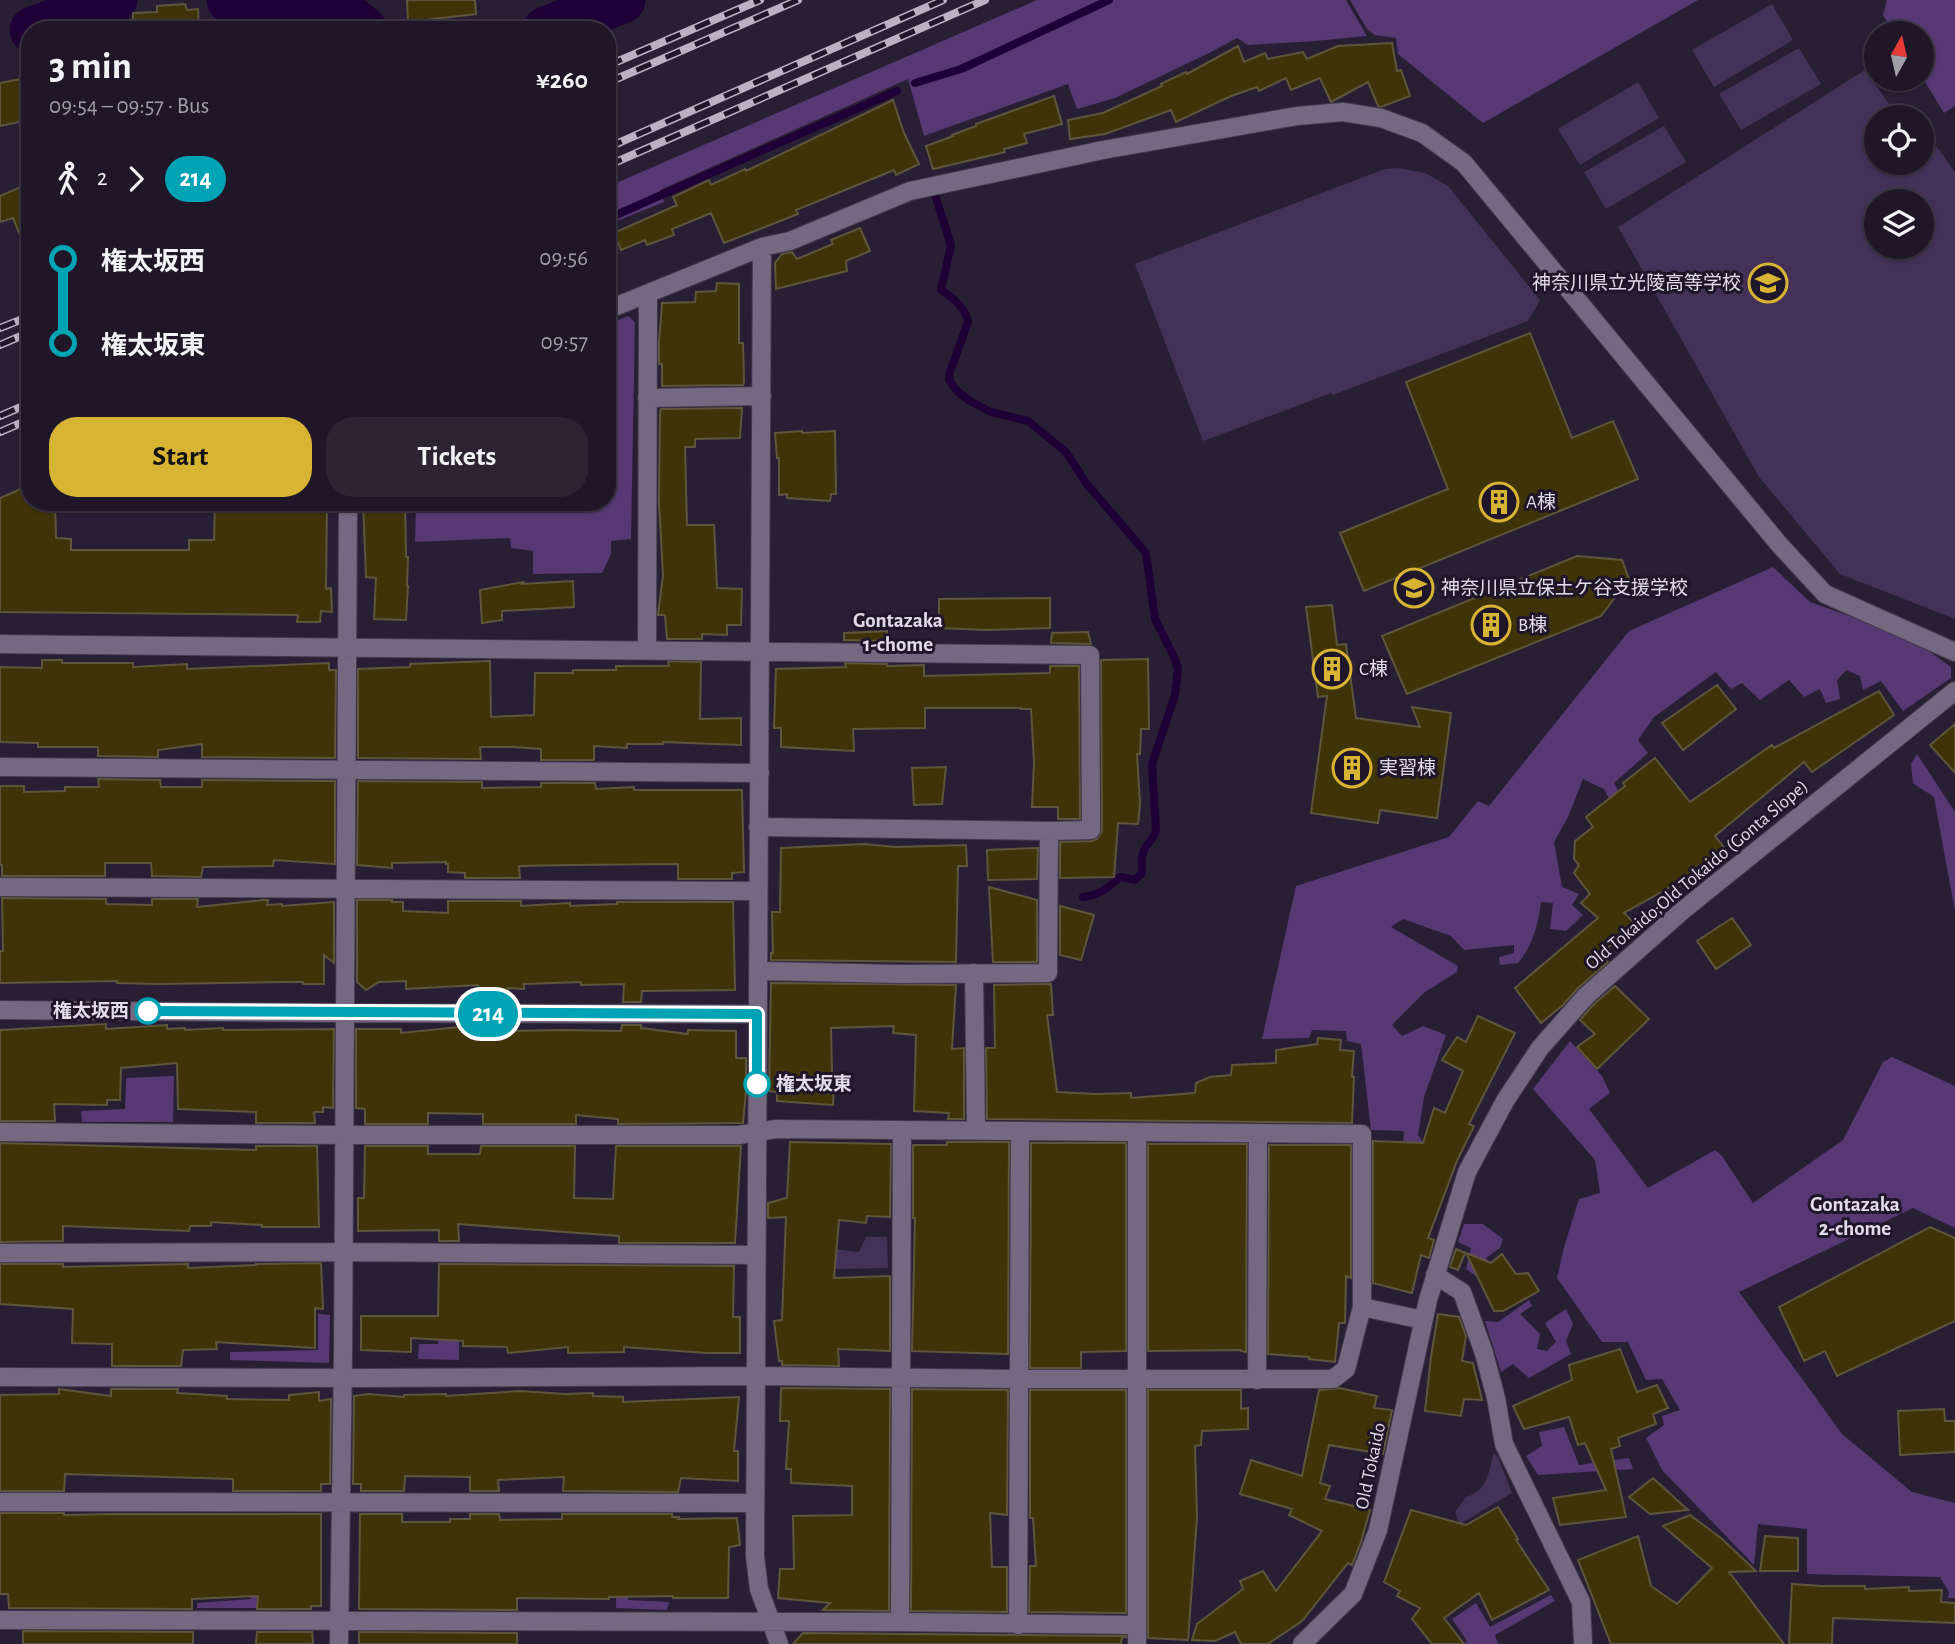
<!DOCTYPE html>
<meta charset="utf-8">
<style>
:root{--surface:#1f1727;--page:#2c2433;--text:#f1f3f6;--muted:#a19fa7;--line:#3c3644;--accent:#d7b434}
body{margin:0;font-family:"Alegreya Sans","Noto Sans JP",sans-serif;background:var(--page);color:var(--text);height:100vh;display:flex;flex-direction:column;font-size:26px;white-space:nowrap}
*{box-sizing:border-box;margin:0}
p{font-size:23px;color:var(--muted)}
.icon{flex:none;width:38px;height:38px;fill:none;stroke:currentColor;stroke-width:2;stroke-linecap:round;stroke-linejoin:round}
.map{position:relative;flex:1;overflow:hidden}
.side{position:absolute;left:21px;top:21px;width:595px;height:490px;display:flex;flex-direction:column;background:var(--surface);border-radius:28px;box-shadow:0 2px 5px #0004,0 0 0 2px var(--line)}
.side>*{flex:none}
.badge{padding:0 14px;border-radius:23px;font-size:24px;line-height:46px}
.needle{width:46px;rotate:8deg}
.fabs{position:absolute;left:1864px;top:21px;display:grid;gap:14px}
.fabs a{display:grid;place-items:center;width:70px;height:70px;border-radius:50%;background:var(--surface);box-shadow:0 2px 5px #0004,0 0 0 2px var(--line);font-size:35px}
.map>.badge{position:absolute;translate:-50% -50%;box-shadow:0 0 0 4px #fff}
.legs{display:flex;align-items:center;gap:10px;height:77px;padding:0 28px;font-size:23px}
.legs p{margin-inline-start:auto}
.overview{display:flex;align-items:center;justify-content:space-between;height:119px;padding:0 28px}
h1{font-size:38px;font-weight:600;line-height:52px}
.primary-button{display:flex;gap:14px;margin-top:auto;padding:14px 28px}
.primary-button a{flex:1;height:80px;border-radius:28px;background:var(--accent);color:#111;font-size:28px;font-weight:600;line-height:80px;text-align:center}
.primary-button a+a{background:var(--page);color:var(--text)}
ul{padding:0 28px;list-style:none}
li{display:flex;align-items:center;gap:24px;height:84px;font-size:26px}
li i{display:grid;place-items:center;width:10px;height:100%;margin:0 9px;background:currentColor}
li i::after{content:'';width:18px;height:18px;margin:-9px;border:5px solid;border-radius:50%;background:var(--surface)}
li p{margin-inline-start:auto}
li:first-child i{background:linear-gradient(#0000 50%,currentColor 0)}
li:last-child i{background:linear-gradient(currentColor 50%,#0000 0)}
.map>svg:first-child{display:block}
.green{fill:#443157;fill-rule:evenodd}
.forest{fill:#563973}
.lines{fill:none;stroke-linecap:round;stroke-linejoin:round}
.stream{stroke:#1f0036;stroke-width:8}
.river{stroke:#1f0036;stroke-width:47}
.building{fill:#3f330a;stroke:#5e563c;stroke-width:2}
.minor-casing{stroke:#443a4c;stroke-width:20}
.minor{stroke:#756982;stroke-width:18}
.rail-casing{stroke:#bab2c3;stroke-width:8}
.rail{stroke:#1f162a;stroke-width:5;stroke-dasharray:16;stroke-linecap:butt}
.line-1-casing{stroke:#fff;stroke-width:16}
.line-1{stroke:#00a3b4;stroke-width:10}
.stop-1-dot{fill:#fff;stroke:#00a3b4;stroke-width:3.5}
.labels{text-anchor:middle;dominant-baseline:central;stroke-width:6;stroke-linejoin:round;paint-order:stroke}
.poi-label{font-size:19px;fill:#e1dae9;stroke:#1f162a;text-anchor:start}
.street-label{font-size:19px;fill:#e1dae9;stroke:#1f162a}
.stop-label{font-size:19px;font-weight:bold;fill:#e1dae9;stroke:#1f162a;text-anchor:end}
.neighbourhood-label{font-size:21px;font-weight:bold;fill:#e1dae9;stroke:#1f162a}
</style>
<div class="map">
<svg width="1955" height="1644" viewBox="0 0 1955 1644">
<rect width="100%" height="100%" fill="#291f34"/>
<path class="green" d="M1772,4L1793,40L1714,87L1692,50Z
M1799,48L1821,84L1741,130L1719,94Z
M1865,70L1898,117H1876V163H1922V151L1925,155L1937,147L1955,172V619L1840,574L1759,477L1618,227ZM1922,201V247H1876V201Z
M1638,82L1659,118L1580,165L1558,129Z
M1664,126L1686,162L1606,209L1584,172Z
M1399,168L1425,173L1448,186L1540,300L1528,321L1333,395L1331,393L1203,441L1135,264L1385,169Z
M866,1237H887L888,1268L833,1269V1249L859,1252Z
M1495,1454L1498,1457L1512,1493L1460,1524L1455,1512L1466,1497C1486,1492 1489,1473 1493,1455Z"/>
<path class="forest" d="M1037,0H1346L1367,36L1315,41L1248,45L1237,38L1211,52L1115,98L1077,109L1068,84L924,136L908,79L660,190L664,202L607,225V187Z
M1350,0H1698L1483,123L1398,54L1396,38L1375,35L1367,29Z
M1887,0H1955V106L1944,113L1922,77V33H1894L1883,15Z
M628,316L635,322L631,539L611,541V554L602,573L533,574V551L511,548L510,538L415,542L416,502H607V325Z
M1773,567L1810,602L1911,638L1951,667V678L1903,711L1881,681L1863,690L1860,676L1846,670L1837,680L1840,699L1826,703L1820,689L1804,697L1789,680L1760,700L1742,683L1731,689L1716,672L1654,717L1638,740L1648,753L1614,783L1632,813L1622,822L1604,789L1583,779L1568,817L1554,842L1562,887L1579,894L1572,905L1583,915L1566,931L1550,929L1553,903L1541,902C1538,925 1533,945 1518,963L1500,965L1499,957L1514,953V945L1464,950L1451,936L1403,919L1391,927L1458,966L1457,972L1425,992L1392,1025L1402,1036L1423,1026L1446,1035L1424,1097L1418,1135L1423,1142L1410,1167L1402,1163L1404,1131L1371,1130L1361,1044L1347,1041L1346,1031L1312,1030L1309,1038L1262,1039L1296,886L1449,837L1478,801L1489,806L1629,631Z
M1917,754L1955,812V911L1934,797L1913,783L1911,764Z
M1570,1041L1602,1076L1610,1093L1589,1109L1648,1188L1715,1150L1722,1156L1753,1203L1843,1140L1883,1062L1892,1057L1955,1086V1228L1913,1208L1739,1292L1842,1434L1912,1492L1955,1503V1598H1948L1949,1592L1940,1577L1807,1574V1529L1758,1524L1754,1565L1662,1470L1646,1438L1664,1425L1662,1416L1680,1410L1662,1379L1646,1380L1628,1342H1602L1557,1278L1564,1247L1579,1199L1600,1193L1595,1160L1533,1089Z
M174,1076L173,1122H82L81,1111L125,1109L126,1078Z
M1464,1224H1483L1503,1239L1500,1248L1486,1258L1491,1268L1479,1278L1466,1269L1471,1248L1458,1242Z
M1529,1300L1532,1306L1520,1314L1540,1334L1537,1349L1547,1351L1556,1342L1545,1323L1566,1309L1573,1324L1566,1341L1571,1354L1529,1378L1513,1364L1501,1372L1485,1321L1498,1322Z
M318,1314L330,1315L329,1363L230,1360V1352L318,1350Z
M459,1315V1360L418,1359L419,1344H438L439,1316Z
M1564,1427L1579,1465L1629,1458L1633,1469L1538,1475L1526,1456L1542,1446L1539,1432Z
M617,1557L628,1561V1600L669,1602L667,1610L616,1608Z
M254,1561L261,1608H197V1603L251,1599Z
M1551,1595L1555,1601L1495,1635L1498,1644H1463L1467,1641L1452,1619L1476,1603L1490,1627Z"/>
<g class="lines">
<path class="stream" d="M915,83L961,69L1109,0
M935,195L951,245L941,290C952,297 966,308 968,322L950,372L949,380L957,391L970,401L991,412L1028,421L1066,452L1086,483L1146,553L1155,619L1173,655L1178,668L1175,695L1152,764L1156,830C1154,839 1148,842 1144,850C1141,857 1142,866 1142,873L1135,880L1120,877C1110,887 1098,896 1083,897
M607,219L897,91"/>
<path class="river" d="M230,0L310,7L347,16L364,30
M33,30L114,0
M546,30L622,0"/>
</g>
<path class="building" d="M407,0H475L476,14L408,22Z
M185,4L187,10L198,9L199,30H133V13L157,12V6Z
M1392,43L1397,71L1401,70L1410,96L1381,107L1378,106L1368,82L1331,102L1320,78L1291,90L1286,78L1259,91L1257,87L1231,96L1176,122L1171,110L1105,134L1070,139L1068,120L1103,113L1162,86L1161,84L1186,72L1187,74L1238,46L1244,62L1265,53L1268,59L1303,52L1307,59L1338,46Z
M21,79L28,120L0,126V83Z
M1054,96L1062,124L1024,134L1027,143L1004,149L1005,152L933,169L926,146L953,136L952,135L976,126V124Z
M893,100L904,133L919,164L896,175L894,170L796,210L798,214L724,243L711,213L672,229L674,235L647,245L645,240L621,250L614,233L677,205L673,197L709,180L711,185L745,169L746,171Z
M30,183V257H29L13,218L0,222V196Z
M860,228L870,251L846,261L847,271L776,289L775,263L782,254L792,252L797,259L833,244L831,240Z
M717,283L739,284V343H743L744,382L743,385L662,386V364H659V342L662,303L695,302L696,292L716,291Z
M1530,333L1572,438L1613,421L1638,479L1364,591L1340,533L1448,489L1406,382Z
M742,408L740,438L695,439V447H685L687,525H714L717,588L742,589L741,625H727V635L702,634V639H667L665,615H658L663,576L659,502L660,412L661,409Z
M802,431V433L835,431L836,494H831L830,501L787,498V494L779,495V458H777L775,433Z
M30,485V502H55L56,538L71,539V550H189V540H214L215,502H327L326,589L331,588L332,612L321,611L320,622H297L298,615L0,612V498Z
M363,502H405L406,557H408L407,586H408L406,620L374,619L376,578L366,577Z
M1577,556L1622,560L1629,579L1601,616L1407,694L1382,636Z
M573,581L574,607L502,611V620L482,623L480,590L523,582L522,584Z
M1050,598V628L987,630L939,628V599Z
M1332,605L1337,645L1346,644L1356,718L1420,727L1412,707L1451,713L1437,818L1380,810L1378,823L1311,813L1327,696L1318,697L1306,607Z
M887,631V641L844,640V633Z
M1088,632L1091,644L1051,643L1052,633Z
M1148,659L1149,729H1141L1140,754H1137L1140,803L1138,824L1118,823L1114,877L1060,878V842L1092,841L1097,839L1102,831L1101,660Z
M42,660H62V663H133V667L187,664V669L329,663V670H336L335,758L202,757V744L158,750V757L98,756V747H38V743L0,742V667L42,668Z
M490,661L491,717L534,715L535,673H573V670H616V666H669L668,661L701,662L700,719L741,718V745L663,742V744H627V748L594,746V760H541V749L513,747H480L481,759L358,758V669L410,667V664Z
M845,663L887,664V666L924,665V676L1050,673V666H1079L1080,819H1058V807H1032L1034,762L1031,709H1021V708H925V728L853,729L854,751L781,747V728H774L776,669L846,667Z
M1717,685L1736,709L1683,750L1662,723Z
M1879,691L1894,715L1812,772L1804,762L1715,836L1726,850L1677,888L1674,885L1624,913L1633,922L1601,955L1608,962L1578,988L1563,1005L1541,1023L1515,988L1598,918L1581,903L1590,894L1574,873L1579,865L1574,859L1575,841L1593,827L1586,817L1625,786L1623,783L1655,758L1690,802L1772,745L1774,748Z
M1955,724V773L1930,745Z
M946,767L942,804L914,805L912,768Z
M98,779L160,780L161,787H202V780L335,781V864L274,860L273,866L203,867L201,877L152,876L151,863H105V876H2V865H0V786H24V792L65,791V787H99Z
M358,781L482,782V788L541,787V783H595L596,789L634,787V790H742L744,872L732,873V879H678V864L571,865L519,866L520,878H465V873L448,872V864H446V862L392,863V868L357,865Z
M864,844L896,847L966,845L967,866H958L956,962L771,960V953H773L772,912H780L781,848Z
M1038,848L1037,879L988,880L987,850Z
M989,887L1037,900V962H993Z
M2,898L106,899V904L152,905V899H198L197,907L263,900H268L267,905L282,904V906L334,902V963L324,955V984H303V982H286L158,984L117,983V981L0,983V951H3Z
M357,900H392V902H403V911L448,913V901H521V906L570,903V906L617,904V902H733L735,990L642,991L641,1002H623L624,984L581,985V982L524,984V989L508,988L509,1002H479L478,985L406,989V981L379,982L366,990L357,982Z
M1060,906L1094,915L1081,960L1060,955Z
M1732,918L1751,945L1716,969L1697,941Z
M771,983L956,985L952,1049L964,1048V1119H948L949,1113L914,1111L916,1035L893,1033L894,1026L831,1028L832,1073H834L833,1105L777,1101V1092L769,1091Z
M1051,984L1053,1015H1047L1057,1092L1095,1094L1131,1093V1098L1195,1093L1196,1083L1210,1077L1231,1075L1232,1065L1276,1063V1050L1317,1044L1318,1038L1341,1040L1340,1050L1354,1051L1352,1077H1354L1352,1123L987,1119L986,1048H995L994,985Z
M1615,986L1649,1019L1597,1069L1577,1047L1595,1034L1580,1020L1594,1004Z
M1478,1016L1515,1033L1469,1124L1474,1126L1457,1161L1428,1238L1434,1240L1429,1258L1421,1255L1412,1293L1373,1283V1141L1423,1143L1434,1108L1445,1113L1463,1071L1442,1060L1457,1037L1466,1042Z
M106,1024V1029L167,1025V1029L185,1028V1030L223,1028V1030L334,1029L333,1108L323,1107V1112H314L315,1123H256V1112L178,1109L177,1063L121,1068L120,1100H107V1105L54,1104L55,1121H0V1030Z
M480,1025H510V1031L563,1030L621,1031L622,1025H641V1028L688,1034V1030L736,1031V1058H746V1090L743,1123L618,1124V1119L576,1115V1124H483V1114L428,1113V1124H365V1109L356,1108V1029H401V1033Z
M790,1142L891,1144L890,1217L867,1216L866,1223L839,1220L834,1278L890,1276V1351L838,1349L839,1366L782,1365V1361H779L774,1321L782,1320L786,1217L768,1218V1203L787,1198Z
M947,1142H1009L1008,1354L912,1351L915,1218H913V1145H947Z
M0,1143L256,1150V1146H317L319,1227H262V1225L211,1222V1226H190L189,1231L63,1226V1241L0,1242Z
M1031,1143H1126V1351L1081,1352V1368H1030Z
M1148,1144H1247L1246,1352L1241,1351V1350L1148,1351Z
M1269,1145H1351V1278L1346,1276L1345,1323H1339L1335,1362L1309,1359V1357L1268,1354Z
M365,1146H428V1154H480L481,1146H575L574,1198L613,1199L616,1146H741L735,1243H619V1236L458,1224L459,1241H439V1230L358,1231V1198H364Z
M1930,1227L1955,1238V1321L1837,1376L1825,1351L1804,1361L1779,1307Z
M1456,1249L1465,1253L1458,1270L1450,1267Z
M1466,1253L1491,1263L1502,1254L1516,1274L1528,1273L1539,1291L1503,1311H1494Z
M321,1263L323,1309L315,1308V1348L216,1342L217,1349L183,1350L181,1366H112V1344L72,1343L73,1309L0,1304V1264H63V1267L188,1264V1268L256,1265V1264H261Z
M439,1264L734,1266L733,1317H740V1353H707L624,1347V1352L568,1353V1347L508,1353L507,1347L463,1346V1341L411,1338V1352L361,1350V1316H438Z
M1438,1314L1459,1317L1466,1336L1462,1361L1473,1363L1482,1400L1464,1399L1461,1416L1425,1411L1431,1357Z
M1620,1349L1637,1392L1657,1385L1668,1408L1653,1414L1656,1424L1618,1438L1620,1446L1611,1449L1626,1517L1560,1525L1553,1498L1606,1490L1585,1443L1578,1445L1569,1417L1524,1429L1513,1406L1572,1380L1569,1365Z
M781,1388L890,1389L889,1611L823,1610L830,1603L778,1598L780,1569H794L793,1516L852,1515V1486L791,1483V1469H786L789,1421H780Z
M1339,1388L1377,1396L1374,1408L1392,1410L1383,1454L1329,1445L1320,1483L1330,1486L1325,1499L1370,1510L1361,1542L1352,1565L1348,1563L1302,1621L1268,1644H1241L1235,1632L1215,1641L1192,1640L1197,1624L1243,1589L1240,1581L1263,1571L1276,1591L1322,1531L1289,1515L1292,1509L1240,1494L1251,1460L1302,1476L1319,1390Z
M59,1389L111,1396V1389H178L177,1393L227,1396V1399L289,1400V1395L319,1392V1401L331,1399L330,1484H321V1491H233V1479L65,1474L64,1491H0V1395L59,1394Z
M912,1389L1008,1390L1007,1515L990,1513L992,1567H1007V1612L911,1611Z
M1030,1390H1126V1613L1029,1612L1030,1566H1036L1033,1518H1030Z
M1148,1390H1241V1409L1248,1408V1429L1202,1431L1201,1445L1195,1446L1197,1517L1188,1640L1148,1638Z
M520,1391L565,1394L593,1393V1396L623,1397V1402L739,1397L734,1451H738V1481L681,1478L678,1492L563,1491L564,1477L498,1480L499,1491H470V1477L405,1476L404,1491H361V1484H353L354,1396L368,1394L404,1397V1395L446,1394V1396Z
M1944,1409L1945,1421H1955V1452L1900,1455L1898,1411Z
M1653,1478L1688,1510L1650,1514L1629,1497Z
M1498,1507L1518,1539L1516,1540L1549,1590L1492,1620L1479,1593L1444,1618L1464,1644H1432L1412,1619L1420,1608L1397,1596L1400,1591L1384,1582L1411,1510L1466,1525Z
M0,1513H64V1515L111,1514H321V1606H311V1609H257L258,1596L192,1599V1609L9,1608L8,1594H0Z
M360,1514H402V1522H450V1519H470V1514H499L500,1520L562,1519V1514H672V1517H679L678,1519L737,1518L740,1545L729,1547L728,1598H673V1596L609,1597V1599L517,1598V1610L359,1609Z
M1690,1515L1722,1539L1756,1571L1729,1572L1784,1644H1611L1578,1560L1638,1536L1651,1586L1677,1604L1712,1568L1663,1526Z
M1765,1536L1798,1538V1571H1760Z
M1792,1584L1822,1586H1865V1589L1909,1587V1591L1942,1590L1941,1602L1955,1603V1623L1833,1618L1832,1644H1789Z
M23,1631L193,1632V1644H23Z
M257,1632H312L313,1644H256Z
M359,1632L517,1633V1644H359Z
M803,1633L1126,1636V1637H1122L1121,1644H793Z"/>
<g class="lines">
<defs>
<path id="minor" d="M762,247L755,1556L759,1589L779,1644
M607,310L762,247L790,241L910,191L1103,150L1297,116L1343,112L1381,118L1422,133L1464,163L1778,543L1825,594L1955,652
M647,398L762,396
M0,644C363,649 726,649 1090,655L1091,830L1049,831L758,827
M647,649L648,294
M0,767L760,773
M0,887L757,891
M758,971L899,974L1048,973L1049,831
M974,973L976,1130
M0,1010L344,1013L757,1014
M0,1132L344,1135H739L776,1129L1362,1134V1307L1346,1369L1333,1379H1019L755,1376L362,1378L0,1377
M1137,1132V1644
M0,1253L344,1252L756,1255
M1435,1275L1462,1292L1484,1353L1496,1398L1504,1444L1581,1602L1583,1644
M1362,1307L1423,1320
M1257,1380L1258,1133
M0,1502L755,1503
M0,1620L900,1622L1137,1625
M900,1622L902,1130
M1018,1625L1020,1131
M339,1644L343,1356L348,502
M1302,1644L1353,1594L1378,1530L1428,1300L1467,1172L1505,1101L1540,1048L1586,996L1682,911L1955,691"/>
</defs>
<use href="#minor" class="minor-casing"/>
<use href="#minor" class="minor"/>
<defs>
<path id="rail" d="M607,66L760,0
M607,83L798,0
M607,148L943,0
M607,166L985,0
M0,328L30,316
M0,345L30,332
M0,416L30,403
M0,432L30,419"/>
</defs>
<use href="#rail" class="rail-casing"/>
<use href="#rail" class="rail"/>
</g>
<g class="lines">
<defs>
<path id="line-1" d="M148,1011L757,1014V1084"/>
</defs>
<use href="#line-1" class="line-1-casing"/>
<use href="#line-1" class="line-1"/>
</g>
<defs>
<symbol id="school-ring" viewBox="-11 -11 22 22"><circle r="9.5" fill="#1f162a" stroke="#d7b434" stroke-width="1.5"/><path d="M0-5L7-2L0 1L-7-2ZM-4 1L0 2.5L4 1V4Q0 6-4 4Z" fill="#d7b434"/></symbol>
<symbol id="building-ring" viewBox="-11 -11 22 22"><circle r="9.5" fill="#1f162a" stroke="#d7b434" stroke-width="1.5"/><path d="M-4-6H4V6H1V3H-1V6H-4ZM-2.5-4.3h1.7v1.8h-1.7ZM.8-4.3h1.7v1.8H.8ZM-2.5-1h1.7V.8h-1.7ZM.8-1h1.7V.8H.8Z" fill="#d7b434"/></symbol>
</defs>
<g fill-rule="evenodd">
<use href="#school-ring" x="1746" y="261" width="44" height="44"/>
<use href="#building-ring" x="1477" y="480" width="44" height="44"/>
<use href="#school-ring" x="1392" y="566" width="44" height="44"/>
<use href="#building-ring" x="1469" y="603" width="44" height="44"/>
<use href="#building-ring" x="1310" y="647" width="44" height="44"/>
<use href="#building-ring" x="1330" y="746" width="44" height="44"/>
</g>
<g class="stop-1-dot">
<circle cx="148" cy="1011" r="12"/>
<circle cx="757" cy="1084" r="12"/>
</g>
<g class="labels">
<g class="poi-label">
<text x="1741" y="283" text-anchor="end">神奈川県立光陵高等学校</text>
<text x="1526" y="502">A棟</text>
<text x="1441" y="588">神奈川県立保土ケ谷支援学校</text>
<text x="1518" y="625">B棟</text>
<text x="1359" y="669">C棟</text>
<text x="1379" y="768">実習棟</text>
</g>
<g class="street-label">
<text transform="translate(1697 875) rotate(-40)">Old Tokaido;Old Tokaido (Gonta Slope)</text>
<text transform="translate(1371 1466) rotate(-78)">Old Tokaido</text>
</g>
<g class="stop-label">
<text x="129" y="1011">権太坂西</text>
<text x="776" y="1084" text-anchor="start">権太坂東</text>
</g>
<g class="neighbourhood-label">
<text x="898" y="620">Gontazaka<tspan x="898" dy="24">1-chome</tspan></text>
<text x="1855" y="1204">Gontazaka<tspan x="1855" dy="24">2-chome</tspan></text>
</g>
</g>
</svg>
<div class="fabs">
<a><svg class="needle" viewBox="-14 -14 28 28"><path d="M0-13l5 13h-10z" fill="#e53935"/><path d="M0 13l5-13h-10z" fill="#a19fa7"/></svg></a>
<a><svg class="icon" aria-label="locate" viewBox="0 0 24 24"><circle cx="12" cy="12" r="6"/><path d="M12 2v4M12 18v4M2 12h4M18 12h4"/></svg></a>
<a><svg class="icon" aria-label="layers" viewBox="0 0 24 24"><path d="M12 4l9 5-9 5-9-5zM3 14l9 5 9-5"/></svg></a>
</div>
<b class="badge" style="left:488px;top:1014px;background:#00a3b4;color:#fff">214</b>
<section class="side">
<div class="overview"><div><h1>3 min</h1><p>09:54 – 09:57 · Bus</p></div><b>¥260</b></div>
<div class="legs"><svg class="icon" aria-label="walk" viewBox="0 0 24 24"><circle cx="13" cy="4" r="2"/><path d="M13 8l-2 6 4 7M11 14l-3 7M7 12l3-4h3l4 4"/></svg>2<svg class="icon" aria-label="forward" viewBox="0 0 24 24"><path d="M9 5l7 7-7 7"/></svg><b class="badge" style="background:#00a3b4;color:#fff">214</b></div>
<ul>
<li><i style="color:#00a3b4"></i><b>権太坂西</b><p>09:56</p></li>
<li><i style="color:#00a3b4"></i><b>権太坂東</b><p>09:57</p></li>
</ul>
<div class="primary-button"><a>Start</a><a>Tickets</a></div>
</section>
</div>
